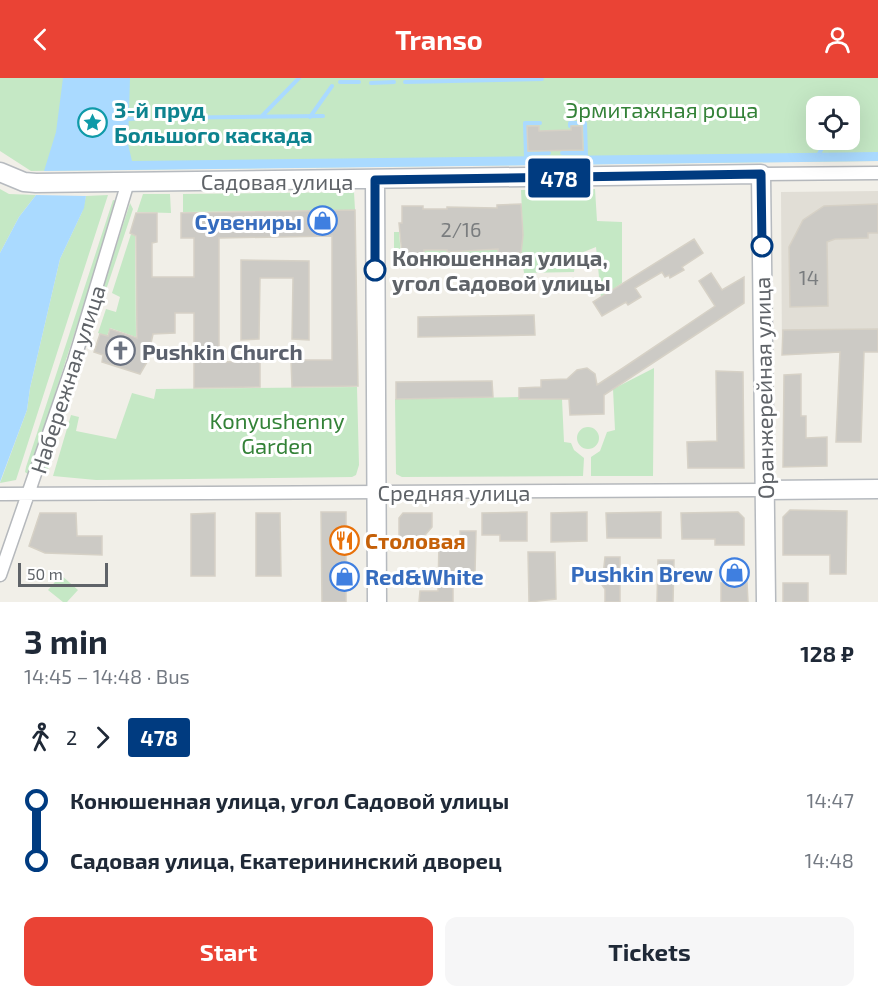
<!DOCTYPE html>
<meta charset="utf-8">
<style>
:root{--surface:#fff;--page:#f6f6f7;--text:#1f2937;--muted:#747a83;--accent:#ea4335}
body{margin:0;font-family:"Exo 2",sans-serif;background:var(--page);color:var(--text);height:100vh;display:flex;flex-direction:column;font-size:22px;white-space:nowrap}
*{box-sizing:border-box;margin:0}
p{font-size:20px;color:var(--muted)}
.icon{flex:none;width:33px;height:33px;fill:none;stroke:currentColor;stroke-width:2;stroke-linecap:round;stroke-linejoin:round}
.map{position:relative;height:524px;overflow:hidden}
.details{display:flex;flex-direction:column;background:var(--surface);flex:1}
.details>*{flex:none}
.badge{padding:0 12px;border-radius:4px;font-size:21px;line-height:39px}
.fabs{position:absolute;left:806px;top:18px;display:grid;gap:12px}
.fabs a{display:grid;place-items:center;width:54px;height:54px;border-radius:12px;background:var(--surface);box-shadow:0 6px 24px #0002;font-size:30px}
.scale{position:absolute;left:18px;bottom:15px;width:90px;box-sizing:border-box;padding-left:6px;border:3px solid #5f6368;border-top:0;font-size:16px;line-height:21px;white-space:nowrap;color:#5f6368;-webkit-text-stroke:4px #fff;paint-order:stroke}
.map>.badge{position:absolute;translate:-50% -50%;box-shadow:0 0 0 3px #fff}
.legs{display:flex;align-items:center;gap:9px;height:66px;padding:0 24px;font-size:20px}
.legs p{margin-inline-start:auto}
.head{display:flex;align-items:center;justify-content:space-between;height:102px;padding:0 24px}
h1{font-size:33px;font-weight:700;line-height:45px}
.action{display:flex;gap:12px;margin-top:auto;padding:12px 24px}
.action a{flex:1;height:69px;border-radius:12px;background:var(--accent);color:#fff;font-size:24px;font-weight:700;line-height:69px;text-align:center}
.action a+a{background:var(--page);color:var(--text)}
ul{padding:0 24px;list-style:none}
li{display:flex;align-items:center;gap:21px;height:60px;font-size:22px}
li i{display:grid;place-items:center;width:9px;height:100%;margin:0 8px;background:currentColor}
li i::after{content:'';width:15px;height:15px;margin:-8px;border:4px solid;border-radius:50%;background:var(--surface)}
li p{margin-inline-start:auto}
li:first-child i{background:linear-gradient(#0000 50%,currentColor 0)}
li:last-child i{background:linear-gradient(currentColor 50%,#0000 0)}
header{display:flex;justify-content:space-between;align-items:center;height:78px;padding:0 24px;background:var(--accent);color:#fff;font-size:27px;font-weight:700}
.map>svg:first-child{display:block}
.education{fill:#e1ded6}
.green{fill:#c5e8c5;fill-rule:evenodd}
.water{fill:#aadaff}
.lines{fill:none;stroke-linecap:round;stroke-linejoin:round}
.stream{stroke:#aadaff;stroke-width:4}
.building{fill:#cccac5;stroke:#d6d1c6;stroke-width:1.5}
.street-casing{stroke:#b5b8bc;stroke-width:15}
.secondary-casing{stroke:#b6babf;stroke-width:21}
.street{stroke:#fff;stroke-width:12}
.secondary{stroke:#fff;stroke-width:18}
.line-1-casing{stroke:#fff;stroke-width:14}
.line-1{stroke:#003b80;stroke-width:9}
.stop-1-dot{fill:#fff;stroke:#003b80;stroke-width:3}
.labels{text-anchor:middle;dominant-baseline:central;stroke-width:6;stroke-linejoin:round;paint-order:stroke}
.number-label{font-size:20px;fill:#7a7d7f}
.culture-label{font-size:22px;font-weight:bold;fill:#0d838f;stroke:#fff;text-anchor:start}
.park-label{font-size:22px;fill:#348238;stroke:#fff}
.street-label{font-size:22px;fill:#5f6368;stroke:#fff}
.shop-label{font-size:22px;font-weight:bold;fill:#366cbe;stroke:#fff;text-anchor:end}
.stop-label{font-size:22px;font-weight:bold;fill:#5f6368;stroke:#fff;text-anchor:start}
.worship-label{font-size:22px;font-weight:bold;fill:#5b616d;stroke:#fff;text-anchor:start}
.food-label{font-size:22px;font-weight:bold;fill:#c56008;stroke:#fff;text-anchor:start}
</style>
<header><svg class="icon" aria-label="back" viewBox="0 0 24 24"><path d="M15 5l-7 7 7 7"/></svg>Transo<svg class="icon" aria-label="person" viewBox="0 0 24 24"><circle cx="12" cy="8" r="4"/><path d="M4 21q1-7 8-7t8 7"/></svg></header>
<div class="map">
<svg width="878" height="524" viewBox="0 0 878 524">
<rect width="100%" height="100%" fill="#f1efe8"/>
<path class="education" d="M878,113V274H866V267L834,268V275L782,277L781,114Z"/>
<path class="green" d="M0,0H878V83L31,93L0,73ZM816,28H849V62H816Z
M0,111L9,116L36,117L19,139L0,175Z
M595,111L597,143L622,144V205L601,219L596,169L576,177L574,194L524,195L523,188H405L404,180V185H394V154H399L401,177L423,176L424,172H447L448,174L498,171V175H520L523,157L521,112Z
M354,114L355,132L183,134V116Z
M143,116H170L171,135L137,134Z
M108,117L16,402L0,405L27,332L30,310L60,181L82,134L86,118Z
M113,122L117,123L29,397L25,394L26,389Z
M130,125L133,131L93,251L89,253Z
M131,156L135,158L136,259L110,250L107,258L98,255L106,231L116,234L120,219L112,215Z
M84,268L85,277L49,390L44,393Z
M654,290L653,398H591V379L600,373L607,354L615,352L613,311Z
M357,309L359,387L356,397L352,399L96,402L53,398L71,337L79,339L76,353L116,361L132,315L154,321L156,311Z
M519,319V322L562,321L564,364L571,365L574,372L584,380L583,398L402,399L396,396L395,321Z
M577 360a11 11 0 1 1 22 0a11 11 0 1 1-22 0Z
M61,497L78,512L67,524H63L48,512Z"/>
<path class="water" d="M63,0H130L128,66L132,83L878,74V83L44,93L56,54Z
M36,117L86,118L84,130L60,181L30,310L27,332L0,404V175L19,139Z"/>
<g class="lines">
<path class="stream" d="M340,4H359
M405,4L542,1
M371,5L394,4
M854,31L855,35
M262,38L299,0
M310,39L332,8
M155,40L323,38
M129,41L141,40
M570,48V45H585L586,78
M562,75H585
M526,76L549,75
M526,79L525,45H540
M817,79L827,62"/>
</g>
<path class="building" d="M527,48H539V53L571,52V48H582L583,72L528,73Z
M521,126L523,157L521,175H498V171L447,174V172H424V176H402L399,145H402V128H423V131H447V129L497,130V127Z
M878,126V155H868V160L835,161L827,164L828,228L790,229L789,169L803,142L824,128Z
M355,132L358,308L292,309L291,282H332V158L219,160V284L260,283V309L194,310V235H175V255L153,256L147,284L140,296L102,284L103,277L94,274L100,256L108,258L110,251L137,260L136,158L130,155L136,135H157V164L152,165V199H194V160H181V135Z
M694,161L703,175L682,189L684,192L670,200L669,197L665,199L662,194L635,210L641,219L628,227L626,224L602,238L593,224Z
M241,182L309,183V262L292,261L293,200H260L259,261L241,262Z
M711,195L722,212L744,199V225L604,317V336L570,337L569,321H519V310L541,309V302L567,301L577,292L587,290L595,296L597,307L623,290L715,228L699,203Z
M534,237L535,257L418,259V239Z
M878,251V274H864L861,364H836L840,274L782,277L783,252Z
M716,293L743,294L744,390H688L687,364L717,363Z
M801,296V338H806V360L827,359V388L783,389L784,297Z
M492,303L493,319L396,321V304Z
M790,432L847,433L846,496H830V477H783V439Z
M321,434H346V524H322Z
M527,434V463H500V457H482V435Z
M587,434V463L551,464V435Z
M661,434V460H607L606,435Z
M738,434L744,440V467H715V461H682L681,435Z
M40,435H76L77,458H102V477L45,475L29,468Z
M215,435V498H191V436Z
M256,435H280L281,498H256Z
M403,435H432V449L420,463H399V440Z
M460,453H476L475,495H453V524H419L420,513H438L439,463H453V459H460Z
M528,474H555L556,521L529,524Z
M605,479H620V524H605V511L602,507Z
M658,482H674L673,524H657Z
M747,504L748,524H721V505Z
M783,505H808V524H783Z"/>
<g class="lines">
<defs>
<path id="street" d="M761,96L878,95
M0,416L765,412
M0,497L74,283L128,104"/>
<path id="secondary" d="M0,94L24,104L36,105L761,96L766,524
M375,102L377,524
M765,412L878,411"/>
</defs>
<use href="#street" class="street-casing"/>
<use href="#secondary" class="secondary-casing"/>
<use href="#street" class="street"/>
<use href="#secondary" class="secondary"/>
</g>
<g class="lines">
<defs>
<path id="line-1" d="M375,192V102L761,96L762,168"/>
</defs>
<use href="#line-1" class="line-1-casing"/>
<use href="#line-1" class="line-1"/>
</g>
<defs>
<symbol id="sight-ring" viewBox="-11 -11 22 22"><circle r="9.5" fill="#fff" stroke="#0f9aa8" stroke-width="1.5"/><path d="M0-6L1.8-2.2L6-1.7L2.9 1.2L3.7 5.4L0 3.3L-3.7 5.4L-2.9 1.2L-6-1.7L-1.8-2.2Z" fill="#0f9aa8"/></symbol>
<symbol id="shop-ring" viewBox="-11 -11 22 22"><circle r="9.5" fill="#fff" stroke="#3f7fe0" stroke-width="1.5"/><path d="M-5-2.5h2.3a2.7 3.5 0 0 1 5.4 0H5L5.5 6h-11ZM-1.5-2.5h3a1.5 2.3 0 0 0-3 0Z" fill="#3f7fe0"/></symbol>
<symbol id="church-ring" viewBox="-11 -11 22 22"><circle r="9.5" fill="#fff" stroke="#6b7280" stroke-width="1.5"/><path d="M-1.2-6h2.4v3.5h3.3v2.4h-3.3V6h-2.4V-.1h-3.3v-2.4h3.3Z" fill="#6b7280"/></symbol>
<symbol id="restaurant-ring" viewBox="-11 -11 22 22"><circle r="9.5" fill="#fff" stroke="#e8710a" stroke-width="1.5"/><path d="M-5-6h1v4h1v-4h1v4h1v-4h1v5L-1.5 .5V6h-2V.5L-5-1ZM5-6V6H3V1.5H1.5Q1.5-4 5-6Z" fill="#e8710a"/></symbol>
</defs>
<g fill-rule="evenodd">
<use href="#sight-ring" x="76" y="28" width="33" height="33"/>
<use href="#shop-ring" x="306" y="126" width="33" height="33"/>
<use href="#church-ring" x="104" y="256" width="33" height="33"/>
<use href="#restaurant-ring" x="328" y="446" width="33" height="33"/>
<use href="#shop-ring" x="718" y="478" width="33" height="33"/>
<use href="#shop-ring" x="328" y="482" width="33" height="33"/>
</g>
<g class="stop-1-dot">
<circle cx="762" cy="168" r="10"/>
<circle cx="375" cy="192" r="10"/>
</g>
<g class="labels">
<g class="number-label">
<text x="461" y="151">2/16</text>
<text x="809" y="199">14</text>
</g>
<g class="culture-label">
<text x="114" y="31">3-й пруд<tspan x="114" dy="25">Большого каскада</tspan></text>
</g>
<g class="park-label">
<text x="662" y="31">Эрмитажная роща</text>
<text x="277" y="342">Konyushenny<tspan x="277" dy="25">Garden</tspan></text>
</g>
<g class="street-label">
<text x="277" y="103">Садовая улица</text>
<text transform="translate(67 301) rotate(-72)">Набережная улица</text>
<text transform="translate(763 310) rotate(-91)">Оранжерейная улица</text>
<text x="454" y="414">Средняя улица</text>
</g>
<g class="shop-label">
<text x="302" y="143">Сувениры</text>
<text x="713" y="495">Pushkin Brew</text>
<text x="365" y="498" text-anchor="start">Red&amp;White</text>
</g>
<g class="stop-label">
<text x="392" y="179">Конюшенная улица,<tspan x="392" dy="25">угол Садовой улицы</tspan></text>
</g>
<g class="worship-label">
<text x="142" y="273">Pushkin Church</text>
</g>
<g class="food-label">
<text x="365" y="462">Столовая</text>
</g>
</g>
</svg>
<div class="fabs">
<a><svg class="icon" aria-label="locate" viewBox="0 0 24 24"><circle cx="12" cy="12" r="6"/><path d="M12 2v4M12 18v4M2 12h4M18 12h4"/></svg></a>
</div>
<div class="scale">50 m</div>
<b class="badge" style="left:559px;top:100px;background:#003b80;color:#fff">478</b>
</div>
<section class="details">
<div class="head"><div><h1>3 min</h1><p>14:45 – 14:48 · Bus</p></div><b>128 ₽</b></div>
<div class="legs"><svg class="icon" aria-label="walk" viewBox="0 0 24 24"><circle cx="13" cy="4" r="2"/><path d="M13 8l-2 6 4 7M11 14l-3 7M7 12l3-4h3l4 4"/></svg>2<svg class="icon" aria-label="forward" viewBox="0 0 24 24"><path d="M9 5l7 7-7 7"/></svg><b class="badge" style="background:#003b80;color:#fff">478</b></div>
<ul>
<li><i style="color:#003b80"></i><b>Конюшенная улица, угол Садовой улицы</b><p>14:47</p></li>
<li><i style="color:#003b80"></i><b>Садовая улица, Екатерининский дворец</b><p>14:48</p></li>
</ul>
<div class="action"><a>Start</a><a>Tickets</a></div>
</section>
